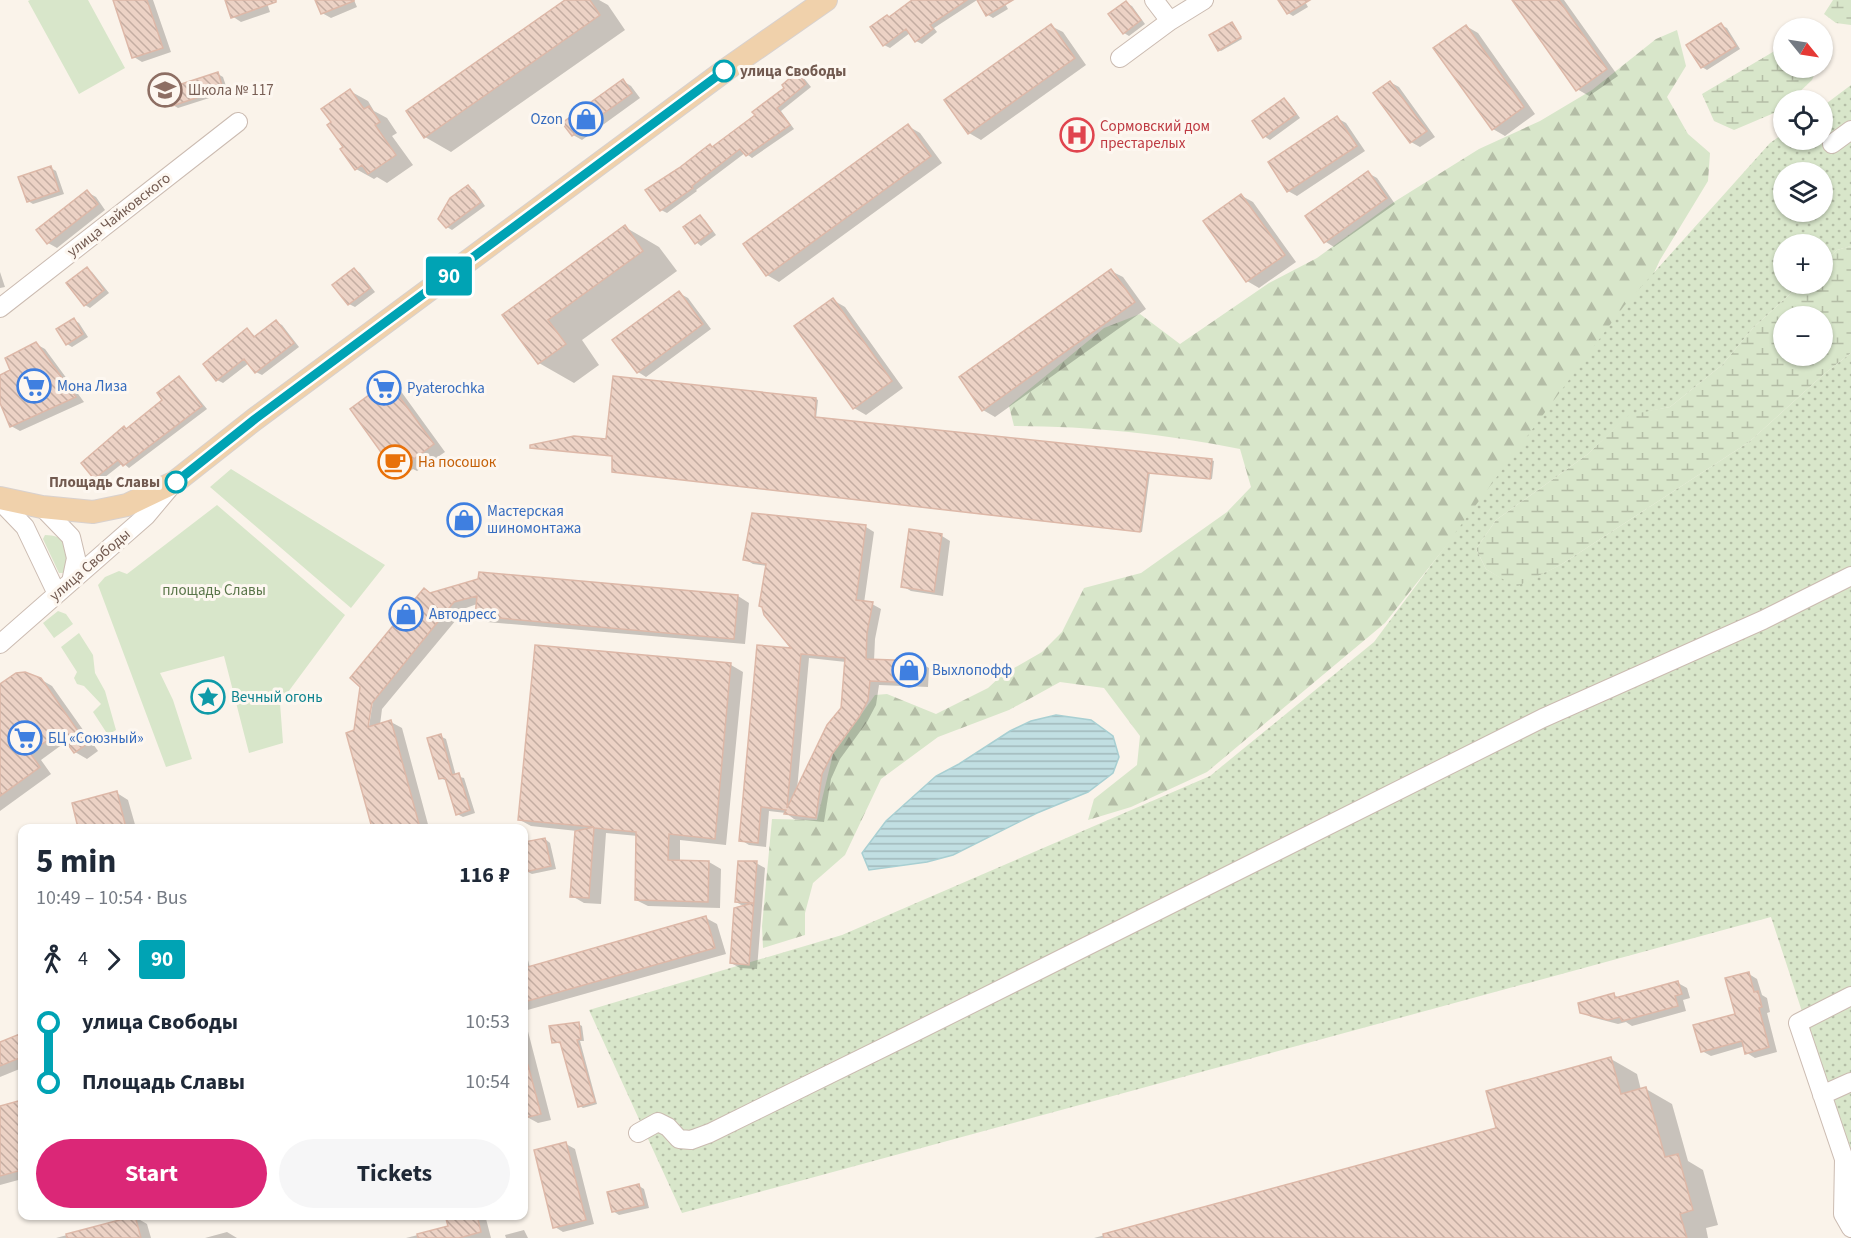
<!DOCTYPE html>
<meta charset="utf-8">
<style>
:root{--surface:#fff;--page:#f6f6f7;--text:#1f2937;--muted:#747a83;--accent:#db2777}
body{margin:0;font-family:"Source Sans 3",sans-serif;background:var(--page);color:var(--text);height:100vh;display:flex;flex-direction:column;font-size:22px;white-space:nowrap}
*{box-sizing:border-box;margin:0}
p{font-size:20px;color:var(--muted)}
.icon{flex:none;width:33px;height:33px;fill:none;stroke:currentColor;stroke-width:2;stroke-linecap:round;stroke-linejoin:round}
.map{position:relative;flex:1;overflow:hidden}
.side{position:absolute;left:18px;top:824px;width:510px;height:396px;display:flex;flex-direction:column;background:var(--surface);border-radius:12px;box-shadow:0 2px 4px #0004}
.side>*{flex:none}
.badge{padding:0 12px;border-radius:4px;font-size:21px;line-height:39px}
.needle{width:39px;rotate:120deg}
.controls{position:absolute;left:1773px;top:18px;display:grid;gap:12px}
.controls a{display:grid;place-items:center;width:60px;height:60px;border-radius:50%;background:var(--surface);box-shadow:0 2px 4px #0004;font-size:30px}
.map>.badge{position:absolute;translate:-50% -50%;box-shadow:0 0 0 3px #fff}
.legs{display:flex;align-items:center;gap:9px;height:66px;padding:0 18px;font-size:20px}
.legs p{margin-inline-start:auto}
.head{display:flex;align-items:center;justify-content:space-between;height:102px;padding:0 18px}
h1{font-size:33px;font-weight:700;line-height:45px}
.cta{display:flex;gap:12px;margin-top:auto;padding:12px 18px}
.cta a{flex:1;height:69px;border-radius:36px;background:var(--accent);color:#fff;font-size:24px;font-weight:700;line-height:69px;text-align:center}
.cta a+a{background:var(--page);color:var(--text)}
ul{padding:0 18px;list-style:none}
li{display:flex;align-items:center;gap:21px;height:60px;font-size:22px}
li i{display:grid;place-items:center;width:9px;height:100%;margin:0 8px;background:currentColor}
li i::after{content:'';width:15px;height:15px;margin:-8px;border:4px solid;border-radius:50%;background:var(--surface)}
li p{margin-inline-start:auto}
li:first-child i{background:linear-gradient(#0000 50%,currentColor 0)}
li:last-child i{background:linear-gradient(currentColor 50%,#0000 0)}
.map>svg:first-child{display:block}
.green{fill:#d8e6ca}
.forest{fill:url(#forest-firs)}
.wetland{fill:url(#wetland-marsh);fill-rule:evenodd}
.garden{fill:url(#garden-dots);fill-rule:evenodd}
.water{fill:url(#water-rules);stroke:#a8cfd2;stroke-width:1.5}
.shadow{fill:#0003;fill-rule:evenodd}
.building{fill:url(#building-back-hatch);stroke:#ddb8a8;stroke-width:1.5;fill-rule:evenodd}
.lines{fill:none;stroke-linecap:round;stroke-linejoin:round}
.minor-casing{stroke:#cbbbb1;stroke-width:20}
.major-casing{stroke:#d8d1ce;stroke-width:24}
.minor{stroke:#fff;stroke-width:18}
.major{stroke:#f0d1ab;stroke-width:22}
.line-1-casing{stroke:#fff;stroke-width:14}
.line-1{stroke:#00a3b4;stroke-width:9}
.stop-1-dot{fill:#fff;stroke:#00a3b4;stroke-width:3}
.labels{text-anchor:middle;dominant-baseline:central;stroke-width:6;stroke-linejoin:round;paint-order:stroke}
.stop-label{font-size:15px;font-weight:bold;fill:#725a50;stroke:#fdf7f0;text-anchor:start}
.education-label{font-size:15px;fill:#785e54;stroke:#fdf7f0;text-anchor:start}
.shop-label{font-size:15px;fill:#366cbe;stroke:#fdf7f0;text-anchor:start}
.health-label{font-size:15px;fill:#be3a42;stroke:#fdf7f0;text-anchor:start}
.street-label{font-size:15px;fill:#725a50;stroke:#fdf7f0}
.food-label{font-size:15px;fill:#c56008;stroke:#fdf7f0;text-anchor:start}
.park-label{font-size:15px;fill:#5a764a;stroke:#fdf7f0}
.culture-label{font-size:15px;fill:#0d838f;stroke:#fdf7f0;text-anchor:start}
</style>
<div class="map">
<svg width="1851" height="1238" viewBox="0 0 1851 1238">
<defs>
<pattern id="forest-firs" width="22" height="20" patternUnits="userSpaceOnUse" patternTransform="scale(1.5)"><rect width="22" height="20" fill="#d8e6ca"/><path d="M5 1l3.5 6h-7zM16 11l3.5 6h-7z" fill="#b4bda6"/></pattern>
<pattern id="wetland-marsh" width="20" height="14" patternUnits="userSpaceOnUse" patternTransform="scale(1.5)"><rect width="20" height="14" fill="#d8e6ca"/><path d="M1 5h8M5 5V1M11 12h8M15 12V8" fill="none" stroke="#b4bda6"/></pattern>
<pattern id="garden-dots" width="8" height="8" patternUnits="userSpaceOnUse" patternTransform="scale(1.5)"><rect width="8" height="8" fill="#d8e6ca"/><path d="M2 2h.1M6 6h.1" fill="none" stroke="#b4bda6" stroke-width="1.8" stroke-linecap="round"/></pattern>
<pattern id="water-rules" width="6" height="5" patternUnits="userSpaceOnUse" patternTransform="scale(1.5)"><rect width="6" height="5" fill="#c1dfe2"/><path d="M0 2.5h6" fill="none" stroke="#a1b8ba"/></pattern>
<pattern id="building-back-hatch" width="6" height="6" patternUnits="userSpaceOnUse" patternTransform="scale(1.5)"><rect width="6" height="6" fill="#ecd2c5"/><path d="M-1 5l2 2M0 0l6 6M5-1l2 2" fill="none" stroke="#c4ada2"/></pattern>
</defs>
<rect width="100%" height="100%" fill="#faf3ea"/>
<path class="green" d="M30,0H88L125,68L79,94L28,1Z
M231,469L385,565L351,608L210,487Z
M217,505L345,615L280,703L283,743L249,753L224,656L160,673L173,700L192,759L166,767L98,585L105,577L119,571L127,574Z
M45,535C73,536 70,551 66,573H59L43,539Z
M58,611L66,614L73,624L54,638L43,623Z
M79,633L93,655L95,673L105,691L116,730L108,735L93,712L101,704L84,686L77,684L74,678L77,672L61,647Z"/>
<path class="forest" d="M1677,30L1686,66L1667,97L1688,134L1710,153L1708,181L1660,260L1628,329L1469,517L1385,623L1207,772L1131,807L1088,820L1094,799L1137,765L1140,736L1104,688L1060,682L1009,710L938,737L881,779L845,855L813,883L805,913V935L763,948L762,926L772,819L817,820L833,754L875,695L887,694L936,714L988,688L1002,675L1042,652L1062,632L1084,588L1141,573L1227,512L1251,487L1240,449C1166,434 1090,426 1014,426L1009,406L1104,328L1140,314L1180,344L1269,283L1317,258L1394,202L1479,149L1540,121L1592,90L1656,39Z"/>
<path class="wetland" d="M1833,0H1851V25L1836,23L1824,14Z
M1783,46L1784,68H1817L1812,80L1791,100H1784L1783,108L1781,110L1734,130L1714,121L1702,94Z
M1851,246V353L1824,374L1749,442L1562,564L1516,588L1486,569L1476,549L1496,520L1588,454L1629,414L1670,407L1722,365L1753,328L1801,284H1822L1823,263L1837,250ZM1784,316H1822V356H1784Z"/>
<path class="garden" d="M1851,85V246L1837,250L1823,263L1822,244H1784V284H1801L1753,328L1722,365L1670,407L1629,415L1588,454L1496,520L1476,549L1486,569L1516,587L1562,564L1749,442L1824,374L1851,353V1161L1771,917L682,1213L589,1010L842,935L1210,776L1374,642L1624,306L1770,143L1783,134L1784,140H1822L1823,106ZM1784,172H1822V212H1784Z"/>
<path class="water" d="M1056,715L1091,720L1113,736L1119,757L1113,773L1088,792L1037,813L953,855L927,862L869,870L862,853L886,821L936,776L959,764L1010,731L1031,721Z"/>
<path class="shadow" d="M115,0H153L171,52L142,62L134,57Z
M227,0H266L270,12L241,22L232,16Z
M317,0H354L357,7L331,18L322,13Z
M568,0H599L608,5L625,30L451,152L425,137Z
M916,0H977L934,28L937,32L922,44L916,41L910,33L890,48L884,45L890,18Z
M978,0H1003L1008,9L993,18L988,15Z
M1279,0H1304L1308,7L1293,16L1288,13Z
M1514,0H1564L1618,76L1589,96L1577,89Z
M1126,3L1132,6L1145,24L1129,36L1124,33Z
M1232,23L1242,39L1221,51L1219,50Z
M1721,25L1727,28L1740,49L1707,70L1702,67Z
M1051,26L1063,32L1086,65L981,140L969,133Z
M1466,26L1478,33L1535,114L1505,136L1493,129Z
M218,74L223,77L228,92L178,108L173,105Z
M797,74L803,77L811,87L781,111L794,129L752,158L745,153L696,190L697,191L667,213L661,210L713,148L757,116L786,88Z
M623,81L631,86L640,98L582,140L573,135Z
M1390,82L1399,87L1435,137L1420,147L1411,142L1376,93Z
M350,91L368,101L374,111L387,118L397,133L392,136L413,165L387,183L377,177L374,179L356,169L345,148Z
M1284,99L1289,103L1300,118L1270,140L1264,136Z
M1337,118L1346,123L1365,151L1297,196L1288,191L1270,163Z
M908,126L920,133L942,163L779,282L767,275Z
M51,168L56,171L64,194L33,204L28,201Z
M1368,173L1377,178L1395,204L1334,247L1326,242Z
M468,187L474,190L485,206L452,230L447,227Z
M87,192L96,197L105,210L57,248L48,243Z
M1242,196L1253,202L1296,262L1259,288L1247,281L1205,222Z
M700,217L705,220L716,235L701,246L696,242Z
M625,227L659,247L677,271L582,340L599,365L574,383L539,363L504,315Z
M87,269L92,272L109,293L90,308L85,305Z
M354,269L360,273L375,292L355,307L349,304L334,285Z
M1111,271L1123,277L1146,309L995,417L983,410Z
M0,272L5,287L0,288Z
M679,293L688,298L711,329L646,377L638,372Z
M833,300L845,307L903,388L866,415L854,408Z
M74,320L79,323L88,337L72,347L67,344Z
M276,322L282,325L299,347L262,375L256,372L249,363L223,383L217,380L205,364L248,330L256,337Z
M36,344L45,349L84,402L20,431L11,426L0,399V376L12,371Z
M179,377L184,381L207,409L129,468L123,463L100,481L95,478L124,428L128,430L164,401Z
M388,383L400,390L445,452L417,471L413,469L406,474L394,468Z
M816,399L818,400L816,419L1211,460L1214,461L1212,479L1150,473L1142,532L614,471V456Z
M866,527L874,532L864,603L872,604L881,609L875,639L874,661L920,663L929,668L928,687L879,685L876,705L867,722L840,759L831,779L824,822L794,819L786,813L769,811L766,847L749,845L741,840L794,650L767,566L753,564L745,559ZM809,658L846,662L843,709L797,790Z
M942,536L950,541L943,596L911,591L902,586Z
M480,573L738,596L749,603L745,644L487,622L476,615L477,604L466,608L382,709L380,725L391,722L402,728L429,828H373L347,734L356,732L362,686L352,678L424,590L432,594L480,580ZM371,695H374L369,726H367Z
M731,665L743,672L726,845L680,840V861L709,862L721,869L720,908L648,906L636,900L638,836L606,833L601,904L584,903L572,896L577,831L531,826L520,820Z
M40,679L52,686L98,751L87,759L75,752L67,741L41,760L51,774L0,811V687Z
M440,736L446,739L456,776L464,778L475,813L463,817L457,814L447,781L440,778Z
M117,793L128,800L136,828H80Z
M545,839L550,843L556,869L532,874L526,871L524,844Z
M756,863L765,868L757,969L740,968L731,963L745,907L736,902Z
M706,918L717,924L726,954L524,1011V944L530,968Z
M1749,974L1757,979L1762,995L1767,998L1770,1012L1767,1013L1777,1052L1755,1058L1747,1053L1745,1046L1711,1056L1702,1051L1736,1015Z
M1678,983L1687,988L1690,998L1683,1000L1686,1011L1632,1026L1626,1022L1618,1024L1591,1017L1582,1012L1614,995L1620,998Z
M524,1016L551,1120L538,1123L527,1117L524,1104Z
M578,1024L582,1026L584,1041H580L597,1104L583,1108L580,1106L562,1044L553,1042Z
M22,1035V1068L0,1077V1044Z
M1611,1059L1637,1074L1641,1090L1646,1089L1672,1104L1688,1161L1703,1170L1718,1225L1706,1228L1708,1238H1094L1498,1129Z
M22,1101V1179L0,1185V1107Z
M566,1144L575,1149L594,1224L563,1232L555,1227Z
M639,1186L644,1189L649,1208L619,1215L613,1211Z
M447,1215H485L491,1238H406L450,1227Z
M135,1217L147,1224L151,1238H56Z
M524,1230L528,1238H506L505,1235Z
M227,1232L237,1238H205Z"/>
<path class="building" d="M113,0H147L163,48L132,58Z
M225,0H276V2L231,18Z
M315,0H354V1L321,14Z
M565,0H590L600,15L424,138L406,111Z
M912,0H967L930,25L933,29L915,42L906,29L883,46L870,27L887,15L889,17Z
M977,0H1013L986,16Z
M1278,0H1310L1287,14Z
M1512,0H1559L1607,69L1576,91Z
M1126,1L1141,20L1123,34L1108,14Z
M1232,22L1241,37L1218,51L1209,35Z
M1721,23L1736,46L1701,68L1686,45Z
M1051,24L1075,58L968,134L944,100Z
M1466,25L1524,107L1492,130L1433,48Z
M218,72L223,89L172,106L166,89Z
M797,72L806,84L777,108L790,125L746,156L740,149L692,186L693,188L660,211L645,190L679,168L710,144L712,147L755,115L752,112L784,88L782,85Z
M623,79L632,93L572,136L562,123Z
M1390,81L1427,131L1410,143L1373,93Z
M350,89L364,109L369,106L380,122L375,125L396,155L368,174L362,165L355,170L340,149L343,147L327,125L331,122L321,109Z
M1284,98L1296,114L1263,138L1252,121Z
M1337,116L1357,146L1287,192L1268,162Z
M908,124L931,156L766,276L743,244Z
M51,166L59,191L27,202L18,177Z
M1368,171L1387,198L1324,243L1305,216Z
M468,185L481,202L446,228L438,219L450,198Z
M87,190L98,204L47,244L36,230Z
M1241,194L1285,255L1246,282L1203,221Z
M700,215L712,231L695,244L683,227Z
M625,225L643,251L548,320L566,344L538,364L502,315Z
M87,267L104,290L84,306L66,283Z
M354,268L370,288L348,305L332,285Z
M1111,269L1135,302L982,411L959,377Z
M679,291L703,324L637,373L612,340Z
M833,298L892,381L853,409L794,326Z
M74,318L83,334L66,345L56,329Z
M276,320L294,343L255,373L244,359L216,381L203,364L247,328L254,337Z
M36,342L76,397L10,427L0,403V375L10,370L5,358Z
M179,376L202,406L123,466L118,460L94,479L81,463L124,426L126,429L162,400L157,393Z
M613,376L816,398L815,417L1212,459L1210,479L1148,473L1140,532L612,472V456L530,448V445L574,436L606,439Z
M388,381L434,444L404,466L402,462L393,469L350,409Z
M752,513L866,525L856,600L873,602L867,633L866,659L921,661L919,683L870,681L868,700L859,717L832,754L822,774L816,818L784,814L786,810L761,807L758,843L739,841L757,645L791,648L764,615L762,607L759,606L766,564L743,560ZM801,654L845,658L841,708L827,725L787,808Z
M909,529L942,534L934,592L901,587Z
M479,572L738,595L734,639L475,616L477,596L454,602L372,703L368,727L391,720L420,828H372L346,733L354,730L360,687L350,678L424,588L430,593L478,579Z
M535,645L731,663L715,839L669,834L668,860L709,861L708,902L635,900L636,832L594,828L589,898L570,897L575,831L594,827L518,820Z
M25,672L41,678L87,744L74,753L59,732L30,753L40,767L0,796V684L16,673Z
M441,734L452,775L459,773L470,810L456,815L445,778L439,779L427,738Z
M117,791L126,828H78L72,803Z
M545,838L551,866L525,872L524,842Z
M738,861H757L749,965L730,963L734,908L753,903L735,902Z
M706,916L715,948L524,1002V968Z
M1749,972L1754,992L1758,991L1762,1007L1759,1008L1769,1047L1745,1054L1742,1041L1701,1052L1693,1025L1735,1014L1725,978Z
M1678,981L1682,994L1675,996L1678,1006L1622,1021L1620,1017L1608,1020L1580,1013L1578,1003L1614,993L1615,998Z
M579,1022L581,1039L577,1040L595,1102L578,1107L560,1042L552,1043L549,1026Z
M22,1033V1057L0,1066V1042Z
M1611,1057L1621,1094L1646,1087L1665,1157L1678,1154L1693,1210L1680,1214L1687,1238H1104L1103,1234L1496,1128L1486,1091Z
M528,1065L541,1114L524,1118V1066Z
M22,1100V1170L0,1176V1106Z
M566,1142L586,1220L553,1228L534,1150Z
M639,1184L644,1205L612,1212L607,1192Z
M445,1215H477L481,1232L459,1238H418L417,1234L448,1226Z
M135,1216L141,1238H67L66,1234Z"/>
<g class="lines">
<defs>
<path id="minor" d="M1154,0L1170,21
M1120,58L1170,21L1204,0
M1832,144L1851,130
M0,308L238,122
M0,501L25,527L57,594
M42,507L71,537L76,558L71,582
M0,644L146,516L172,485
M1851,996L1798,1023L1844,1159L1843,1214L1851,1228
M1822,1095L1851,1082
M638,1133L658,1122L668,1127L679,1139L691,1140L710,1133L909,1035L1543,718L1763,620L1851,576"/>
<path id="major" d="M0,498L42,507L93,512L127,505L175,482L255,419L727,69L826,0"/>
</defs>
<use href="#minor" class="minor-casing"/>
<use href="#major" class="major-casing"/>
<use href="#minor" class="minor"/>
<use href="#major" class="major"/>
</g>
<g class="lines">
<defs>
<path id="line-1" d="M176,482L255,419L724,71"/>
</defs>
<use href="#line-1" class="line-1-casing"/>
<use href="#line-1" class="line-1"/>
</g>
<defs>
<symbol id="school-ring" viewBox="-11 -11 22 22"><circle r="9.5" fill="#fdf7f0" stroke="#8d6e63" stroke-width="1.5"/><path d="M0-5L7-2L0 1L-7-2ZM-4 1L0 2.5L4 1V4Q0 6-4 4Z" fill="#8d6e63"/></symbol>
<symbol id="shop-ring" viewBox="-11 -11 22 22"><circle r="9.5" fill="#fdf7f0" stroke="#3f7fe0" stroke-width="1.5"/><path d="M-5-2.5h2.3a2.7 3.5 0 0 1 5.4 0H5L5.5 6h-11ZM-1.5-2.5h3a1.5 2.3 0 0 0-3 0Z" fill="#3f7fe0"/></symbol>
<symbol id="hospital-ring" viewBox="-11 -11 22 22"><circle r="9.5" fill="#fdf7f0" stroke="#e0444e" stroke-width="1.5"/><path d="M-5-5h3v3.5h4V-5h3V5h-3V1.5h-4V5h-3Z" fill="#e0444e"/></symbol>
<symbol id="supermarket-ring" viewBox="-11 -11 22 22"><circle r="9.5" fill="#fdf7f0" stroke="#3f7fe0" stroke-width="1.5"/><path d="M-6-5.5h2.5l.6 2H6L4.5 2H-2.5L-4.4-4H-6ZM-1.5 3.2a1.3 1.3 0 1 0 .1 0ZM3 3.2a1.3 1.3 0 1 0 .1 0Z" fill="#3f7fe0"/></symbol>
<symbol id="cafe-ring" viewBox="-11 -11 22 22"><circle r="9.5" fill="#fdf7f0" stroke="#e8710a" stroke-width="1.5"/><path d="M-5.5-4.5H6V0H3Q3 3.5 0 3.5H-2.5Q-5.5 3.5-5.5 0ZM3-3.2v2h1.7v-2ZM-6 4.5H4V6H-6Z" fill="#e8710a"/></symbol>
<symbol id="sight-ring" viewBox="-11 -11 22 22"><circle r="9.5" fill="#fdf7f0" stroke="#0f9aa8" stroke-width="1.5"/><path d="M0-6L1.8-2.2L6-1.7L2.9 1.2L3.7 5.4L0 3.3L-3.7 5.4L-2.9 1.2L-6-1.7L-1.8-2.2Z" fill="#0f9aa8"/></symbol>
</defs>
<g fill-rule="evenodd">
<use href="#school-ring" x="146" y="71" width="38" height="38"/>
<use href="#shop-ring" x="567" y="100" width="38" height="38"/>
<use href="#hospital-ring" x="1058" y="116" width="38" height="38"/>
<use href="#supermarket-ring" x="15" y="367" width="38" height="38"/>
<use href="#supermarket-ring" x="365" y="369" width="38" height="38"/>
<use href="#cafe-ring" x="376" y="443" width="38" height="38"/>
<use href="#shop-ring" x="445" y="501" width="38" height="38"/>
<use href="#shop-ring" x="387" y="595" width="38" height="38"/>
<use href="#shop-ring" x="890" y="651" width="38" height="38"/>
<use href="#sight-ring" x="189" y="678" width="38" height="38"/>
<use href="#supermarket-ring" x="6" y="719" width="38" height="38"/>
</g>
<g class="stop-1-dot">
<circle cx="724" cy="71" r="10"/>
<circle cx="176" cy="482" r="10"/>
</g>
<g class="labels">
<g class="stop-label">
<text x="740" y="71">улица Свободы</text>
<text x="160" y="482" text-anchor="end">Площадь Славы</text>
</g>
<g class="education-label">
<text x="188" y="90">Школа № 117</text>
</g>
<g class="shop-label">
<text x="563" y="119" text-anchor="end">Ozon</text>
<text x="57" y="386">Мона Лиза</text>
<text x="407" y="388">Pyaterochka</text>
<text x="487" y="511">Мастерская<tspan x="487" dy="17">шиномонтажа</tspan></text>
<text x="429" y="614">Автодресс</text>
<text x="932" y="670">Выхлопофф</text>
<text x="48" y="738">БЦ «Союзный»</text>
</g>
<g class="health-label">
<text x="1100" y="126">Сормовский дом<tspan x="1100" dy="17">престарелых</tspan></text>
</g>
<g class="street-label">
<text transform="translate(119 215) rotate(-38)">улица Чайковского</text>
<text transform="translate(90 565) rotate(-41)">улица Свободы</text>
</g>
<g class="food-label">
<text x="418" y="462">На посошок</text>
</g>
<g class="park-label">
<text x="214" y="590">площадь Славы</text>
</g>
<g class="culture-label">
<text x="231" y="697">Вечный огонь</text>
</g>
</g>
</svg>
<div class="controls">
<a><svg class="needle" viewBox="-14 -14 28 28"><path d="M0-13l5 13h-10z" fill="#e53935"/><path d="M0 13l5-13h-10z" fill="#747a83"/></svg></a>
<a><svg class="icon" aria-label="locate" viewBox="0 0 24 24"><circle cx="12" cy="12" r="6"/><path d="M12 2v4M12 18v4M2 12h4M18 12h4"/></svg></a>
<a><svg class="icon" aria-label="layers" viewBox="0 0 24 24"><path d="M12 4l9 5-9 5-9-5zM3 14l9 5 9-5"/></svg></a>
<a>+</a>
<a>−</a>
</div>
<b class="badge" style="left:449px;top:276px;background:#00a3b4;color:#fff">90</b>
<section class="side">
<div class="head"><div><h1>5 min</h1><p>10:49 – 10:54 · Bus</p></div><b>116 ₽</b></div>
<div class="legs"><svg class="icon" aria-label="walk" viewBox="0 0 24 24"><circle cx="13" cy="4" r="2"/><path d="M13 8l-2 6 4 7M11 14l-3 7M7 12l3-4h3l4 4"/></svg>4<svg class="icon" aria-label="forward" viewBox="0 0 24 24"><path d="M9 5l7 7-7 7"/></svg><b class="badge" style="background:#00a3b4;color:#fff">90</b></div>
<ul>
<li><i style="color:#00a3b4"></i><b>улица Свободы</b><p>10:53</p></li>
<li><i style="color:#00a3b4"></i><b>Площадь Славы</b><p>10:54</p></li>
</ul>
<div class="cta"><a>Start</a><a>Tickets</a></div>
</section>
</div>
